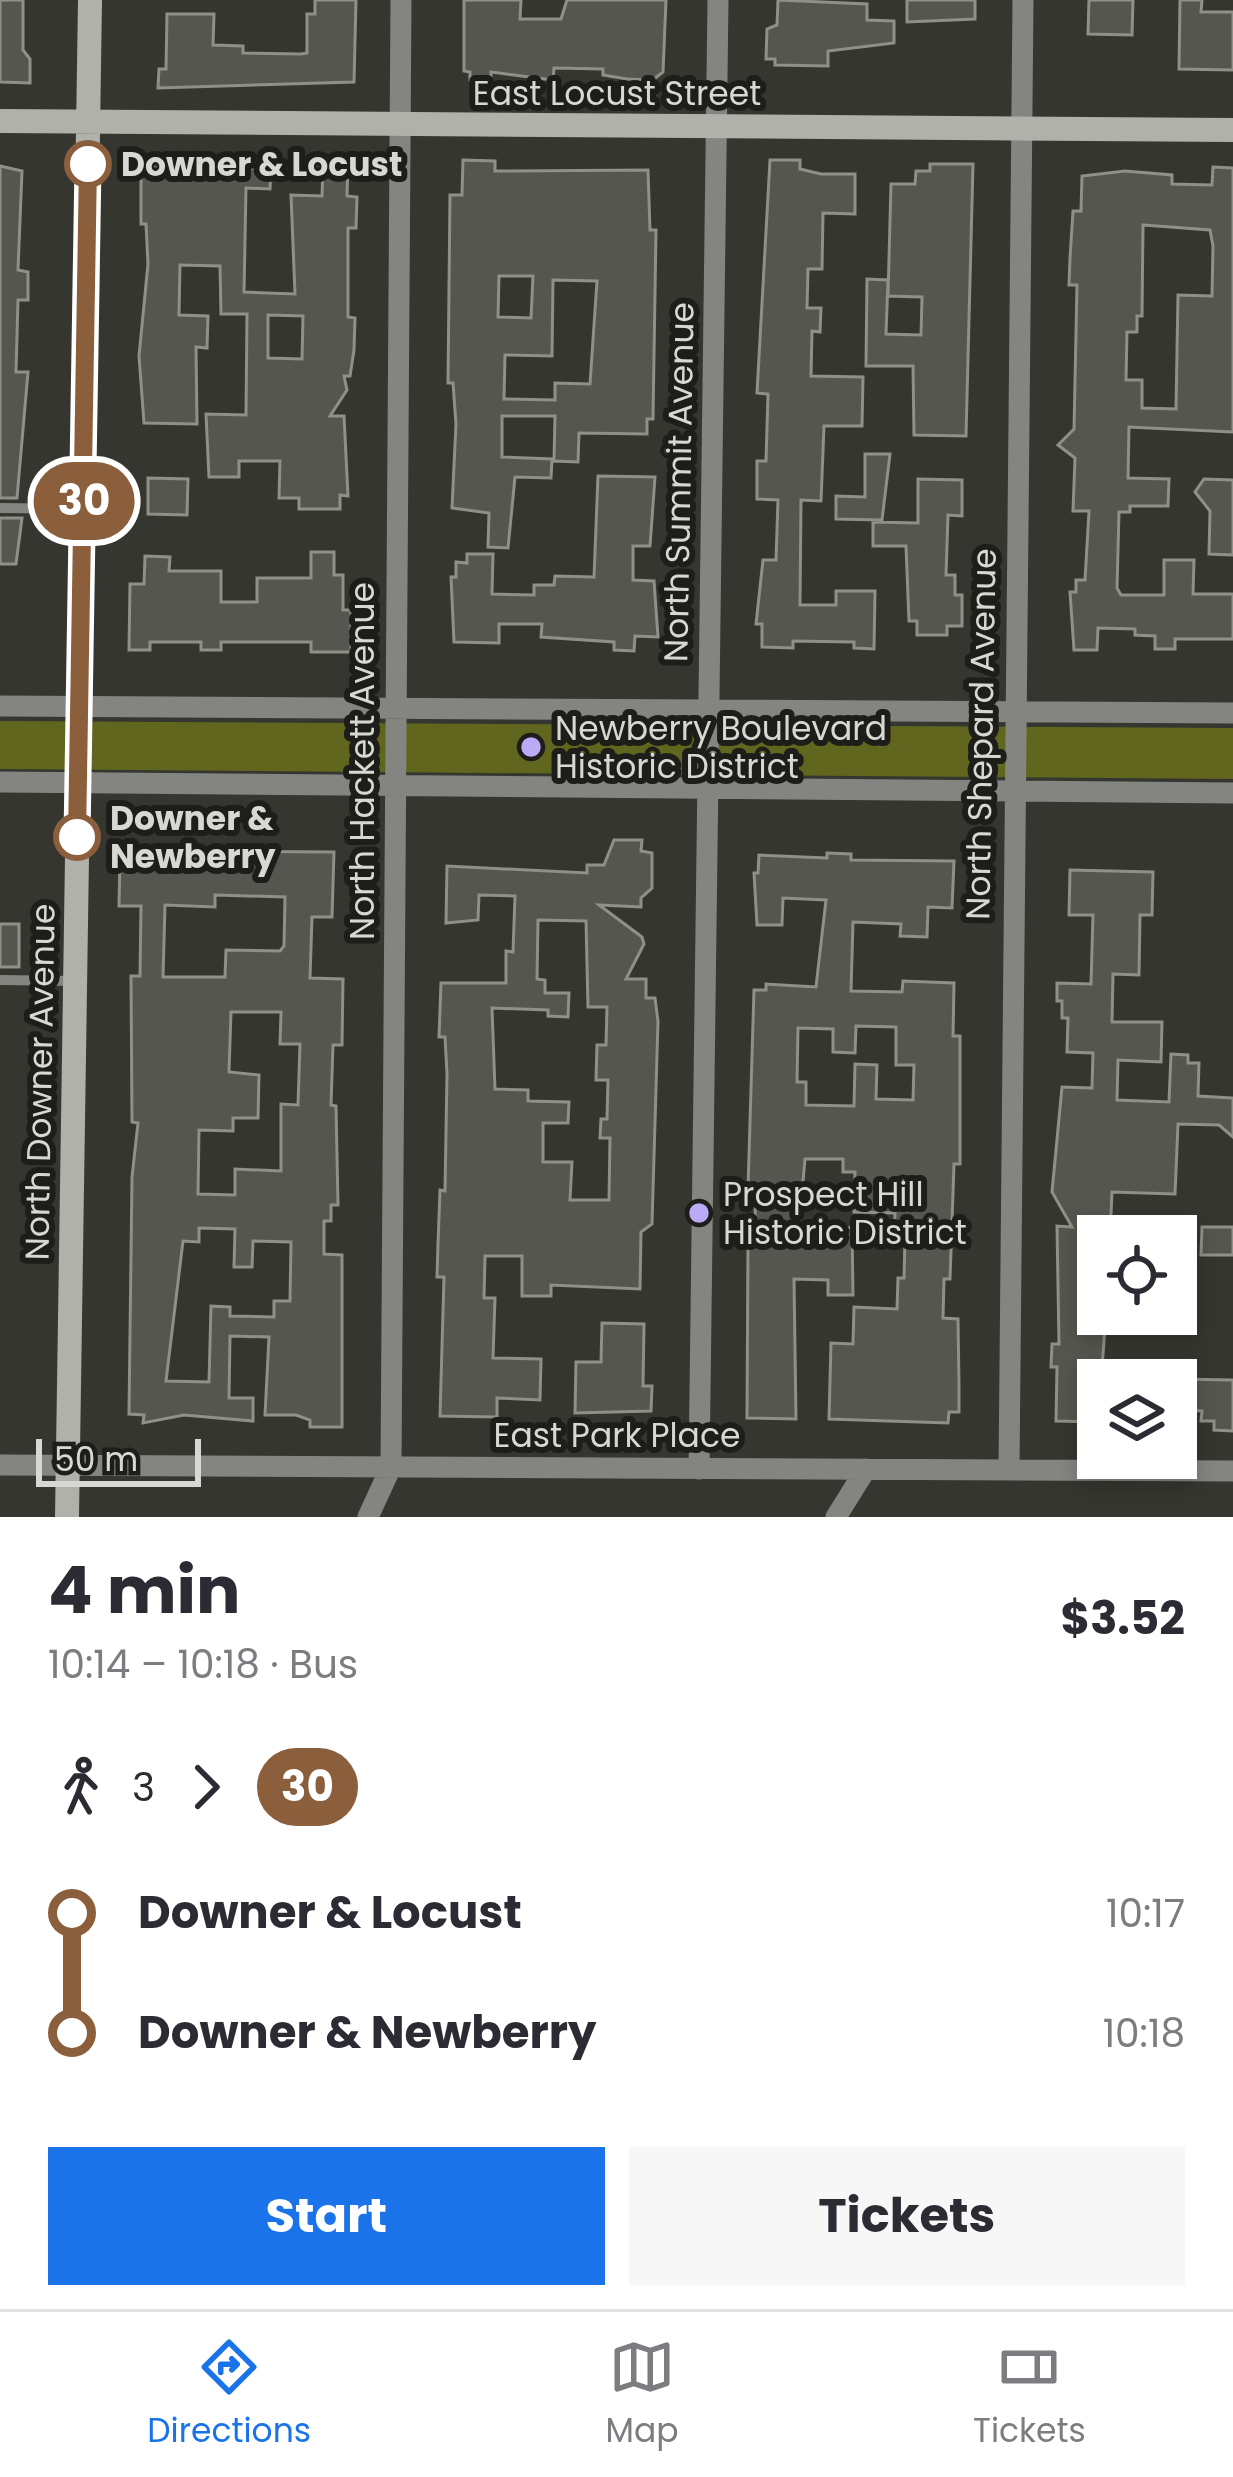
<!DOCTYPE html>
<meta charset="utf-8">
<style>
:root{--surface:#fff;--page:#f7f7f7;--text:#2b2b33;--muted:#7c7c81;--line:#e1e1e2;--accent:#1a73e8}
body{margin:0;font-family:Poppins,sans-serif;background:var(--page);color:var(--text);height:100vh;display:flex;flex-direction:column;font-size:45px;white-space:nowrap}
*{box-sizing:border-box;margin:0}
p{font-size:39px;color:var(--muted)}
.icon{flex:none;width:66px;height:66px;fill:none;stroke:currentColor;stroke-width:2;stroke-linecap:round;stroke-linejoin:round}
.map{position:relative;height:1517px;overflow:hidden}
.panel{display:flex;flex-direction:column;background:var(--surface);flex:1}
.panel>*{flex:none}
.badge{padding:0 24px;border-radius:39px;font-size:42px;line-height:78px}
.controls{position:absolute;left:1077px;top:1215px;display:grid;gap:24px}
.controls a{display:grid;place-items:center;width:120px;height:120px;border-radius:0px;background:var(--surface);box-shadow:0 6px 18px #0003;font-size:60px}
.scale{position:absolute;left:36px;bottom:30px;width:165px;box-sizing:border-box;padding-left:12px;border:6px solid #d7d8d4;border-top:0;font-size:33px;line-height:42px;white-space:nowrap;color:#d7d8d4;-webkit-text-stroke:9px #1d1d1a;paint-order:stroke}
.map>.badge{position:absolute;translate:-50% -50%;box-shadow:0 0 0 6px #fff}
.legs{display:flex;align-items:center;gap:18px;height:132px;padding:0 48px;font-size:39px}
.legs p{margin-inline-start:auto}
.overview{display:flex;align-items:center;justify-content:space-between;height:204px;padding:0 48px}
h1{font-size:66px;font-weight:700;line-height:90px}
.primary-button{display:flex;gap:24px;margin-top:auto;padding:24px 48px}
.primary-button a{flex:1;height:138px;border-radius:0px;background:var(--accent);color:#fff;font-size:48px;font-weight:700;line-height:138px;text-align:center}
.primary-button a+a{background:var(--page);color:var(--text)}
ul{padding:0 48px;list-style:none}
li{display:flex;align-items:center;gap:42px;height:120px;font-size:45px}
li i{display:grid;place-items:center;width:18px;height:100%;margin:0 15px;background:currentColor}
li i::after{content:'';width:30px;height:30px;margin:-15px;border:9px solid;border-radius:50%;background:var(--surface)}
li p{margin-inline-start:auto}
li:first-child i{background:linear-gradient(#0000 50%,currentColor 0)}
li:last-child i{background:linear-gradient(currentColor 50%,#0000 0)}
.tabs{display:flex;justify-content:space-around;align-items:center;height:168px;border-top:3px solid var(--line);background:var(--surface);font-size:33px;color:var(--muted)}
.tabs a{display:grid;justify-items:center;gap:6px}
.tabs .current{color:var(--accent)}
.map>svg:first-child{display:block}
.green{fill:#60661e}
.building{fill:#55564f;stroke:#8f9088;stroke-width:3;fill-rule:evenodd}
.lines{fill:none;stroke-linecap:round;stroke-linejoin:round}
.lane{stroke:#848481;stroke-width:10}
.street{stroke:#848481;stroke-width:21}
.secondary{stroke:#b0b1ab;stroke-width:24}
.line-1-casing{stroke:#fff;stroke-width:27}
.line-1{stroke:#8b5e3c;stroke-width:18}
.stop-1-dot{fill:#fff;stroke:#8b5e3c;stroke-width:6}
.poi-dot{fill:#bbaaf6;stroke:#1d1d1a;stroke-width:4.5}
.labels{text-anchor:middle;dominant-baseline:central;stroke-width:12;stroke-linejoin:round;paint-order:stroke}
.street-label{font-size:33px;fill:#d7d8d4;stroke:#1d1d1a}
.stop-label{font-size:33px;font-weight:bold;fill:#d7d8d4;stroke:#1d1d1a;text-anchor:start}
.poi-label{font-size:33px;fill:#d7d8d4;stroke:#1d1d1a;text-anchor:start}
</style>
<div class="map">
<svg width="1233" height="1517" viewBox="0 0 1233 1517">
<rect width="100%" height="100%" fill="#35362f"/>
<path class="green" d="M0,721L1233,728V779L0,769Z"/>
<path class="building" d="M0,0H23V50L30,59V83L0,82Z
M315,0H356L354,82L158,88L159,69H166L167,14H214L213,45L243,46V53L301,54L307,53V14H315Z
M464,0H521L520,19H561L567,0H666L663,72L653,80L627,79L603,75V69L554,68L553,80L491,72V80H470V72L464,71Z
M778,0L867,4V20L894,21V43L828,51V66L775,65V59H766L767,29L777,25Z
M907,0H975V19L907,22Z
M1089,0H1133L1132,35L1088,34Z
M1180,0H1202L1201,12H1233V70L1179,69Z
M141,156L202,157V166L271,169L270,189L246,188L244,292L295,294L291,195L322,196L323,165L348,166L347,196L357,197L356,228H348V317L355,318L354,350L350,376H344L347,390L330,416H344L348,496L340,495V509H299V498H279L280,461H239V477H209L206,414L246,415L247,314H221L220,266L180,265L179,315L208,316L207,348L196,347L197,424L144,423L139,356L148,264L146,224H141ZM268,315L303,316L302,359L268,358Z
M463,160L495,161V171L648,170L650,230H656L653,419H647V434L579,433L578,462L554,461L555,416H502V457L552,459L551,478L515,477L508,548L488,547L489,513L452,508L456,424L453,383H448L450,195H462ZM499,276H533L531,318L498,317ZM553,280L597,281L590,384L555,383V400L504,399L505,355L552,356Z
M770,160H800V169L821,174H855V214L823,213L822,269H808L807,308H821L820,332L812,331L811,376L863,377L862,426H824L821,501L801,500L800,605H836V591H875L874,649L854,648V642L793,641V648L762,647V624H756L763,560H776L778,500L757,499V461H766L768,394L757,393Z
M930,164H973L966,436L914,435L913,366H866L867,279L888,280L886,334L921,335L922,297L888,296L891,184H915L916,171H930Z
M0,166L22,171L18,270L28,272V300H18L16,372H28L17,498H0Z
M1213,167L1233,168V432L1129,427L1128,478L1169,479L1168,506H1130V512H1119L1117,588L1121,595H1164V560H1194L1193,594H1233V639H1175V649H1155V636L1135,635V629L1098,628L1097,650H1074L1070,592H1076V580H1085L1089,511H1073L1075,458L1058,445L1074,429L1077,285H1069L1070,258L1073,211H1081L1082,176L1125,171L1172,175V184L1212,185ZM1143,225L1210,230L1213,246L1212,296L1178,295L1176,409L1142,408V380H1126L1127,332H1137V316H1142Z
M865,454H890L882,520L836,519V496L865,497Z
M598,476L655,477L650,546H633V580L654,581L658,637L635,636L634,651L614,650V642L541,637L542,624H499V643L454,642L451,577H456V562L467,563V554H493L492,594L534,595V585H554L555,576L594,577Z
M148,478L188,479L187,515L148,514Z
M918,479L962,480V516L948,515L946,575H955V595H962V626H947V635H917V621H909L906,546H873V522L918,523Z
M1204,479L1233,480V555L1209,554L1210,511L1195,492Z
M0,518H22L16,564H0Z
M311,552H334V575H343V610H351V652H311V642H221V650H201V642H150V650H129L130,584H144L145,556L170,557L169,571H221V602H257V578H311Z
M614,840H642L641,851L652,853V888L641,898V907L599,905L642,937L644,944L626,979H646V998H655L658,1021L652,1224L641,1232L640,1289L551,1285V1296H522V1256H485L484,1298H495L493,1358L541,1359L540,1400L497,1398V1417L440,1416L444,1277H437L438,1244L440,1190L445,1191L447,1074L445,1037H439L441,983H506V951L513,952L515,896L479,895L478,920L446,923L447,866L587,873V865H604ZM538,920L586,921L588,1007H607L606,1045H597L596,1080H608L607,1119H601L600,1138H610L609,1200H570L572,1162H543V1123H568L569,1102L528,1101V1090L495,1089L492,1008L548,1010V1016L568,1017L569,993H545V980L537,979Z
M153,851L334,852L332,917H312L310,978L343,979L342,1045H333L331,1105L336,1106L338,1205H331V1221H324V1254L342,1255V1427H310V1420L296,1415H265L269,1337L230,1336L229,1398H253V1421L184,1415L143,1423L144,1415L129,1414L132,1177L138,1123L132,1122L131,976H140L141,906H119L120,858L153,859ZM215,895L285,897L284,946L280,951L226,950L225,977H163L165,905L215,907ZM231,1012H281L280,1044H300L298,1105L281,1104V1171L235,1169V1195L198,1194L199,1130L233,1131V1118H258L259,1075L229,1072ZM199,1228L235,1229L234,1267H252L253,1241L291,1242L290,1301H274V1317L230,1316V1307L211,1306L209,1382L166,1381L183,1241L199,1242Z
M827,853L851,854V860L954,861L952,908L928,907L927,937L900,936L901,924L853,922L851,991L902,992L903,981L954,983L953,1036H960V1164H954L950,1279H944L943,1318L958,1319L959,1385V1412H949L948,1423L829,1419L831,1343L853,1344L854,1307L897,1309L898,1278H904L905,1238L894,1237L895,1213L854,1212L855,1172H843V1159H805L799,1226L852,1228L853,1295H828V1280L794,1279L796,1419L747,1418L748,1244H754L756,1188H748L754,990H766V984L816,987L826,900L783,898L782,925H757L754,873H758L759,855L827,858ZM856,1026L896,1027V1065H914L913,1100L876,1099L877,1065L855,1064L854,1106L806,1105V1082H797L798,1028L833,1029V1052L855,1053Z
M1070,870L1153,872L1152,915H1140L1139,975L1113,974L1112,1022H1162L1161,1062L1118,1060L1117,1100L1169,1102L1171,1054L1188,1055V1063H1199L1198,1096L1233,1098V1137L1219,1125L1178,1124L1175,1194L1112,1192L1110,1236H1098V1314H1106L1098,1422L1056,1421L1057,1367H1051L1052,1344H1059L1057,1226L1072,1227L1052,1192L1062,1087L1092,1088L1093,1053L1067,1052L1068,1018H1062V1001H1057V983L1091,984L1093,915H1069Z
M0,924H19V967H0Z
M1202,1227H1233V1255H1201Z
M602,1323L644,1324L643,1386H652L651,1411L575,1413L576,1362H601Z
M1176,1379L1233,1380V1431L1214,1430V1421H1201L1202,1411L1176,1410Z"/>
<g class="lines">
<path class="lane" d="M0,508L80,509
M0,980L75,981"/>
<path class="street" d="M0,706L1233,713
M0,782L1233,793
M0,1465L1233,1471
M699,1469L718,0
M1009,1470L1023,0
M368,1517L391,1467L401,0
M836,1517L866,1469"/>
<path class="secondary" d="M0,121L1233,130
M67,1517L90,0"/>
</g>
<g class="lines">
<defs>
<path id="line-1" d="M77,837L88,164"/>
</defs>
<use href="#line-1" class="line-1-casing"/>
<use href="#line-1" class="line-1"/>
</g>
<g class="stop-1-dot">
<circle cx="88" cy="164" r="21"/>
<circle cx="77" cy="837" r="21"/>
</g>
<g class="poi-dot">
<circle cx="531" cy="747" r="12"/>
<circle cx="699" cy="1213" r="12"/>
</g>
<g class="labels">
<g class="street-label">
<text x="617" y="93">East Locust Street</text>
<text transform="translate(679 482) rotate(-89)">North Summit Avenue</text>
<text transform="translate(981 734) rotate(-89)">North Shepard Avenue</text>
<text transform="translate(362 761) rotate(-90)">North Hackett Avenue</text>
<text transform="translate(40 1082) rotate(-89)">North Downer Avenue</text>
<text x="617" y="1435">East Park Place</text>
</g>
<g class="stop-label">
<text x="121" y="164">Downer &amp; Locust</text>
<text x="110" y="818">Downer &amp;<tspan x="110" dy="38">Newberry</tspan></text>
</g>
<g class="poi-label">
<text x="555" y="728">Newberry Boulevard<tspan x="555" dy="38">Historic District</tspan></text>
<text x="723" y="1194">Prospect Hill<tspan x="723" dy="38">Historic District</tspan></text>
</g>
</g>
</svg>
<div class="controls">
<a><svg class="icon" aria-label="locate" viewBox="0 0 24 24"><circle cx="12" cy="12" r="6"/><path d="M12 2v4M12 18v4M2 12h4M18 12h4"/></svg></a>
<a><svg class="icon" aria-label="layers" viewBox="0 0 24 24"><path d="M12 4l9 5-9 5-9-5zM3 14l9 5 9-5"/></svg></a>
</div>
<div class="scale">50 m</div>
<b class="badge" style="left:84px;top:501px;background:#8b5e3c;color:#fff">30</b>
</div>
<section class="panel">
<div class="overview"><div><h1>4 min</h1><p>10:14 – 10:18 · Bus</p></div><b>$3.52</b></div>
<div class="legs"><svg class="icon" aria-label="walk" viewBox="0 0 24 24"><circle cx="13" cy="4" r="2"/><path d="M13 8l-2 6 4 7M11 14l-3 7M7 12l3-4h3l4 4"/></svg>3<svg class="icon" aria-label="forward" viewBox="0 0 24 24"><path d="M9 5l7 7-7 7"/></svg><b class="badge" style="background:#8b5e3c;color:#fff">30</b></div>
<ul>
<li><i style="color:#8b5e3c"></i><b>Downer &amp; Locust</b><p>10:17</p></li>
<li><i style="color:#8b5e3c"></i><b>Downer &amp; Newberry</b><p>10:18</p></li>
</ul>
<div class="primary-button"><a>Start</a><a>Tickets</a></div>
</section>
<nav class="tabs">
<a class="current"><svg class="icon" aria-label="directions" viewBox="0 0 24 24"><path d="M12 3l9 9-9 9-9-9zM9 14v-3h6M13 9l2 2-2 2"/></svg>Directions</a>
<a><svg class="icon" aria-label="map" viewBox="0 0 24 24"><path d="M3 6l6-2 6 2 6-2v14l-6 2-6-2-6 2zM9 4v14M15 6v14"/></svg>Map</a>
<a><svg class="icon" aria-label="tickets" viewBox="0 0 24 24"><path d="M3 7h18v10H3zM15 7v10"/></svg>Tickets</a>
</nav>
